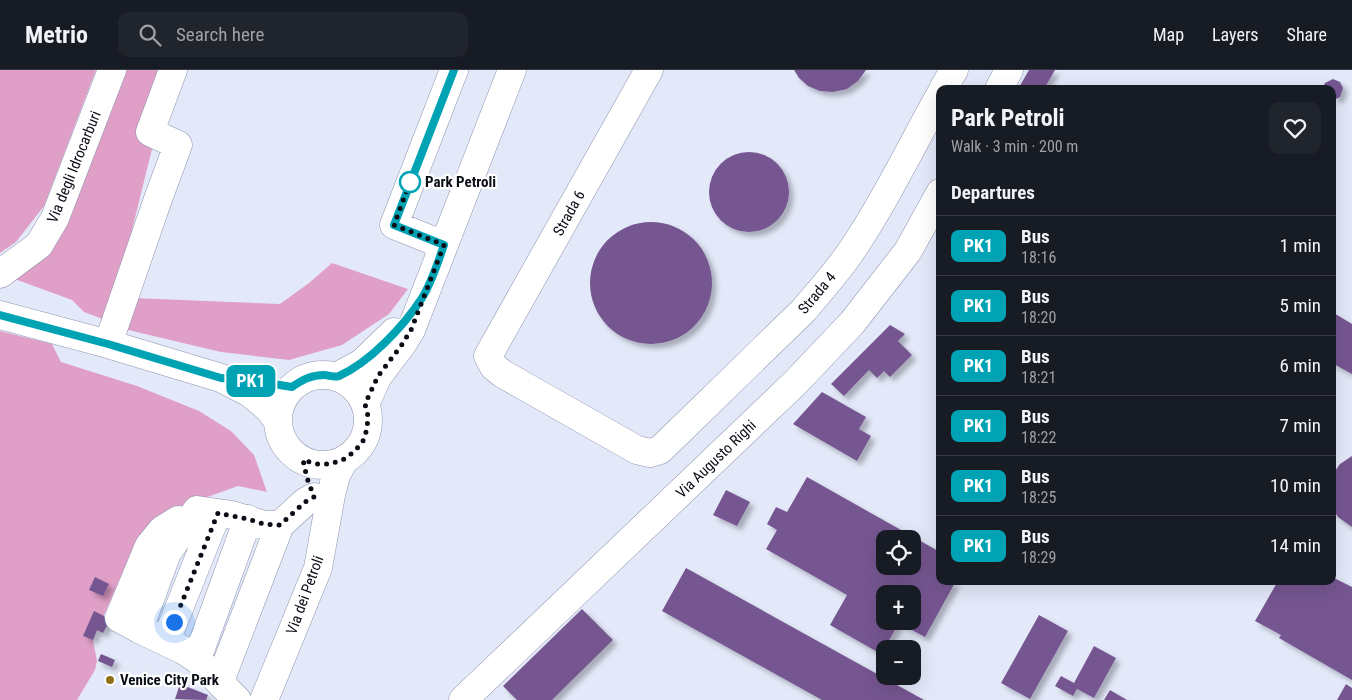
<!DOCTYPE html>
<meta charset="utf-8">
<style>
:root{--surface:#171b24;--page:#20242c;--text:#f1f3f6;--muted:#9ea1a6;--line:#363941}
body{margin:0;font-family:"Roboto Condensed",sans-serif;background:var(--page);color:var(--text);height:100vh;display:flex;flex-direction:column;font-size:19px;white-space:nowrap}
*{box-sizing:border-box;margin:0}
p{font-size:16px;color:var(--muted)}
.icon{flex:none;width:28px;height:28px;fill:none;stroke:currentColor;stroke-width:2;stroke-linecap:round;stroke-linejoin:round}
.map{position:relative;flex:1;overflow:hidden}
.drawer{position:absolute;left:936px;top:15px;width:400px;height:500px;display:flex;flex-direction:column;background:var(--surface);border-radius:10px;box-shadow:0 5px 20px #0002}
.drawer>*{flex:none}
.badge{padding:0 10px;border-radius:8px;font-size:18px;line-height:32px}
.fabs{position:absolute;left:876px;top:460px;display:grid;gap:10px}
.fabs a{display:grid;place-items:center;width:45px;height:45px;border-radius:10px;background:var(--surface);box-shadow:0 5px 20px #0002;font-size:25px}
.you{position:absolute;width:25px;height:25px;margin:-12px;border:4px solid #fff;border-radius:50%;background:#1a73e8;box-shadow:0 0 0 8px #1a73e833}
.map>.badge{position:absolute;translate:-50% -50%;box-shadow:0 0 0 2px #fff}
h2{padding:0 15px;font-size:19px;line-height:45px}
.round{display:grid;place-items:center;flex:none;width:52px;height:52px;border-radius:10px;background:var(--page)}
.overview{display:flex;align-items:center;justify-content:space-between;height:85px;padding:0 15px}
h1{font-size:24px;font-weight:700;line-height:38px}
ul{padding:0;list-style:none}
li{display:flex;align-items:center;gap:15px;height:60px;padding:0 15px;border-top:1px solid var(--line)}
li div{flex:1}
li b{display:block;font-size:19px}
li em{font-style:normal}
li .badge{min-width:55px;font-weight:700;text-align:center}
header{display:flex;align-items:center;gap:30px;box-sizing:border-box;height:70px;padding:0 25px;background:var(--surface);border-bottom:1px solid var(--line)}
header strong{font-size:24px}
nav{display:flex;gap:28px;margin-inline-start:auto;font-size:18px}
.search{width:350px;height:45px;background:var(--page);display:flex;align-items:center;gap:12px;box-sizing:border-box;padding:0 18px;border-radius:10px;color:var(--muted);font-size:19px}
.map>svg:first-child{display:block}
.green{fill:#e09fc7}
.building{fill:#765791;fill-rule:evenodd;filter:url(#shadow)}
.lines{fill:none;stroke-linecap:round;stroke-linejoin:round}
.minor-casing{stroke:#8d94af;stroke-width:29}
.minor{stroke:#fff;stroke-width:28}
.line-casing{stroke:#fff;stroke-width:11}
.line{stroke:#00a3b4;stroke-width:8}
.walk{stroke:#0b0d16;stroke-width:5;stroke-dasharray:0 9}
.stop-dot{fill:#fff;stroke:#00a3b4;stroke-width:2.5}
.poi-dot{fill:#926e15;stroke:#fff;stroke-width:2}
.labels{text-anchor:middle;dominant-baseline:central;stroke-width:4.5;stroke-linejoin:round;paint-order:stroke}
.street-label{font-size:15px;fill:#0b0d16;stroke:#fff}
.stop-label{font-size:15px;font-weight:bold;fill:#0b0d16;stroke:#fff;text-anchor:start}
.poi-label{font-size:15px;font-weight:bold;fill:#0b0d16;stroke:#fff;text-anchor:start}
</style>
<header>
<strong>Metrio</strong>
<div class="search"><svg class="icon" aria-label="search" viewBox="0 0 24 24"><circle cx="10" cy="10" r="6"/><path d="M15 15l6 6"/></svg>Search here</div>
<nav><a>Map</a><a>Layers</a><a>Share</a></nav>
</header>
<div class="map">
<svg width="1352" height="630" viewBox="0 0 1352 630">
<defs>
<filter id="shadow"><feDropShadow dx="4.5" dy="4.5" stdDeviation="2.5" flood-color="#0004"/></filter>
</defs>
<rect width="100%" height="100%" fill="#e4e9fa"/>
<path class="green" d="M0,0H96L44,136L16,172L0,183Z
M127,0H162L138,67L152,79L131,164L105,250L84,242L72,230L12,208L102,64Z
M332,193L408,219L389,244L342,275L289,290L221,282L124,259L134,228L280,234L309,213Z
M0,261L52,274L61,292L137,316L199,341L231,361L254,385L267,422L238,416L171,440L138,468L93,570L97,591L95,600L77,630H0Z"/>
<path class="building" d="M794,0H866L858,11L847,19L833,22L820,21L808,16L799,8Z
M1029,0H1055L1044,19H1018Z
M1333,9L1340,12L1343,18L1340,27L1334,30L1332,19H1322L1325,13Z
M709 122a40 40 0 1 1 80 0a40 40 0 1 1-80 0Z
M590 213a61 61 0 1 1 122 0a61 61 0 1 1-122 0Z
M1332,242L1352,254V304L1332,293Z
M890,255L905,264L898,271L912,285L890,307L884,301L877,308L869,300L844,326L831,314Z
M822,322L866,347L859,359L871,366L857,391L793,354Z
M1352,386V457L1338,447L1332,438L1333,404L1340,394Z
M807,407L940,482V511H956L925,567L899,553L881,584L830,555L847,525L766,479L777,460L767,454L776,437L787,442ZM885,469H912V496H885ZM885,524H912V551H885Z
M726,420L750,432L737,456L713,445Z
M686,498L924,630H822L662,541Z
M95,507L109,514L103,526L89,520Z
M1332,507L1352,517V610L1279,568L1281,565L1255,551L1278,511H1332Z
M582,539L613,570L552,630H517L503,616Z
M94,541L104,546L108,554L103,563L97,560L93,570L83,566Z
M1039,545L1068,561L1030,629L1001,613Z
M1094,576L1116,588L1094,628L1077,619L1073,626L1055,616L1061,606L1074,613Z
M101,584L115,590L112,597L98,591Z
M180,614L208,625L206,630L175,629Z
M1346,614L1352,618V630H1337Z
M1110,620L1127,630H1104Z"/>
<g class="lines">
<defs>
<path id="minor" d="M649,0L488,286L494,297L503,304L637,380L650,383L660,380L804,240C820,221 836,203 850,183C884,133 911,77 940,25
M943,19L954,0
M999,19L1009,0
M444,175L394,155L454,0
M0,204L39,175L55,148L112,0
M0,245L108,274L221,308L250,323L269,339L278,351
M108,274L158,129L178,75L150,62L173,0
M278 350a45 45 0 1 1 90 0a45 45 0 1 1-90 0Z
M336,307L362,293L394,262
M365,334L378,306L401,276L411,260L512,0
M139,559L119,548L149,476L162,460L178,450
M166,571L217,443
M197,589L248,449
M220,611L280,455
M237,630L197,589L183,580L139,559L167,483L197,440L232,445L264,455H280L305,432L314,427
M264,630L318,498L331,425L336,405L345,389
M463,630L795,313L852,253L908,181L940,123"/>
</defs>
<use href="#minor" class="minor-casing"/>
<use href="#minor" class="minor"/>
</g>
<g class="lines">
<defs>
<path id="line" d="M0,245L108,274L221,308L261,312L292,317C302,310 311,305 324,305C329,305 334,308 339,306C370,292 403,257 422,228C432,212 438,192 444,175L394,155L454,0"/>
</defs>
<use href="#line" class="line-casing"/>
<use href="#line" class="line"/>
<path class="walk" d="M174,552L218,443L248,449L264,454L280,455L305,432L314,427L307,408L303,390L317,394H331L344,389L355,381L363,371L367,359L368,346L365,334L378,306L401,276L411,260L444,175L394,155L410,112"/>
</g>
<circle class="stop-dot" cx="410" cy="112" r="10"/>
<circle class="poi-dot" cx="110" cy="610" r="5"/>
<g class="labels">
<g class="street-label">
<text transform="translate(74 97) rotate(-68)">Via degli Idrocarburi</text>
<text transform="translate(569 143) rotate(-61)">Strada 6</text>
<text transform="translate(817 223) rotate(-50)">Strada 4</text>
<text transform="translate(716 389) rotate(-44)">Via Augusto Righi</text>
<text transform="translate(305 525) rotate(-70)">Via dei Petroli</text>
</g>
<g class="stop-label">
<text x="425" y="112">Park Petroli</text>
</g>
<g class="poi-label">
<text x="120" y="610">Venice City Park</text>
</g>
</g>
</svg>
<div class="fabs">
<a><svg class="icon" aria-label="locate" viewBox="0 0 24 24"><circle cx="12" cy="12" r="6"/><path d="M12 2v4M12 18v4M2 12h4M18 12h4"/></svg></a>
<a>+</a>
<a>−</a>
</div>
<div class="you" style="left:174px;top:552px"></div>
<b class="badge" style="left:251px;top:311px;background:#00a3b4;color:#fff">PK1</b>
<section class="drawer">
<div class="overview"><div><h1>Park Petroli</h1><p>Walk · 3 min · 200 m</p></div><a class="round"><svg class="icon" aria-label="heart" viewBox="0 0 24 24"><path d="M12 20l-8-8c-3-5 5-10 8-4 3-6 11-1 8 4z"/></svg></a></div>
<h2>Departures</h2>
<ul>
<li><span class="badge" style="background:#00a3b4;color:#fff">PK1</span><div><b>Bus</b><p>18:16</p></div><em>1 min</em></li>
<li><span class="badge" style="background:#00a3b4;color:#fff">PK1</span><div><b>Bus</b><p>18:20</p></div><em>5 min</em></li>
<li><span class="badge" style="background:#00a3b4;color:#fff">PK1</span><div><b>Bus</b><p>18:21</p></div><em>6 min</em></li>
<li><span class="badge" style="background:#00a3b4;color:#fff">PK1</span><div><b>Bus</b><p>18:22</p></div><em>7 min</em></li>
<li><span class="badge" style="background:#00a3b4;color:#fff">PK1</span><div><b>Bus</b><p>18:25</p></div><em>10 min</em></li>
<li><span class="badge" style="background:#00a3b4;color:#fff">PK1</span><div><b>Bus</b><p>18:29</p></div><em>14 min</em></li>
</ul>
</section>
</div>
